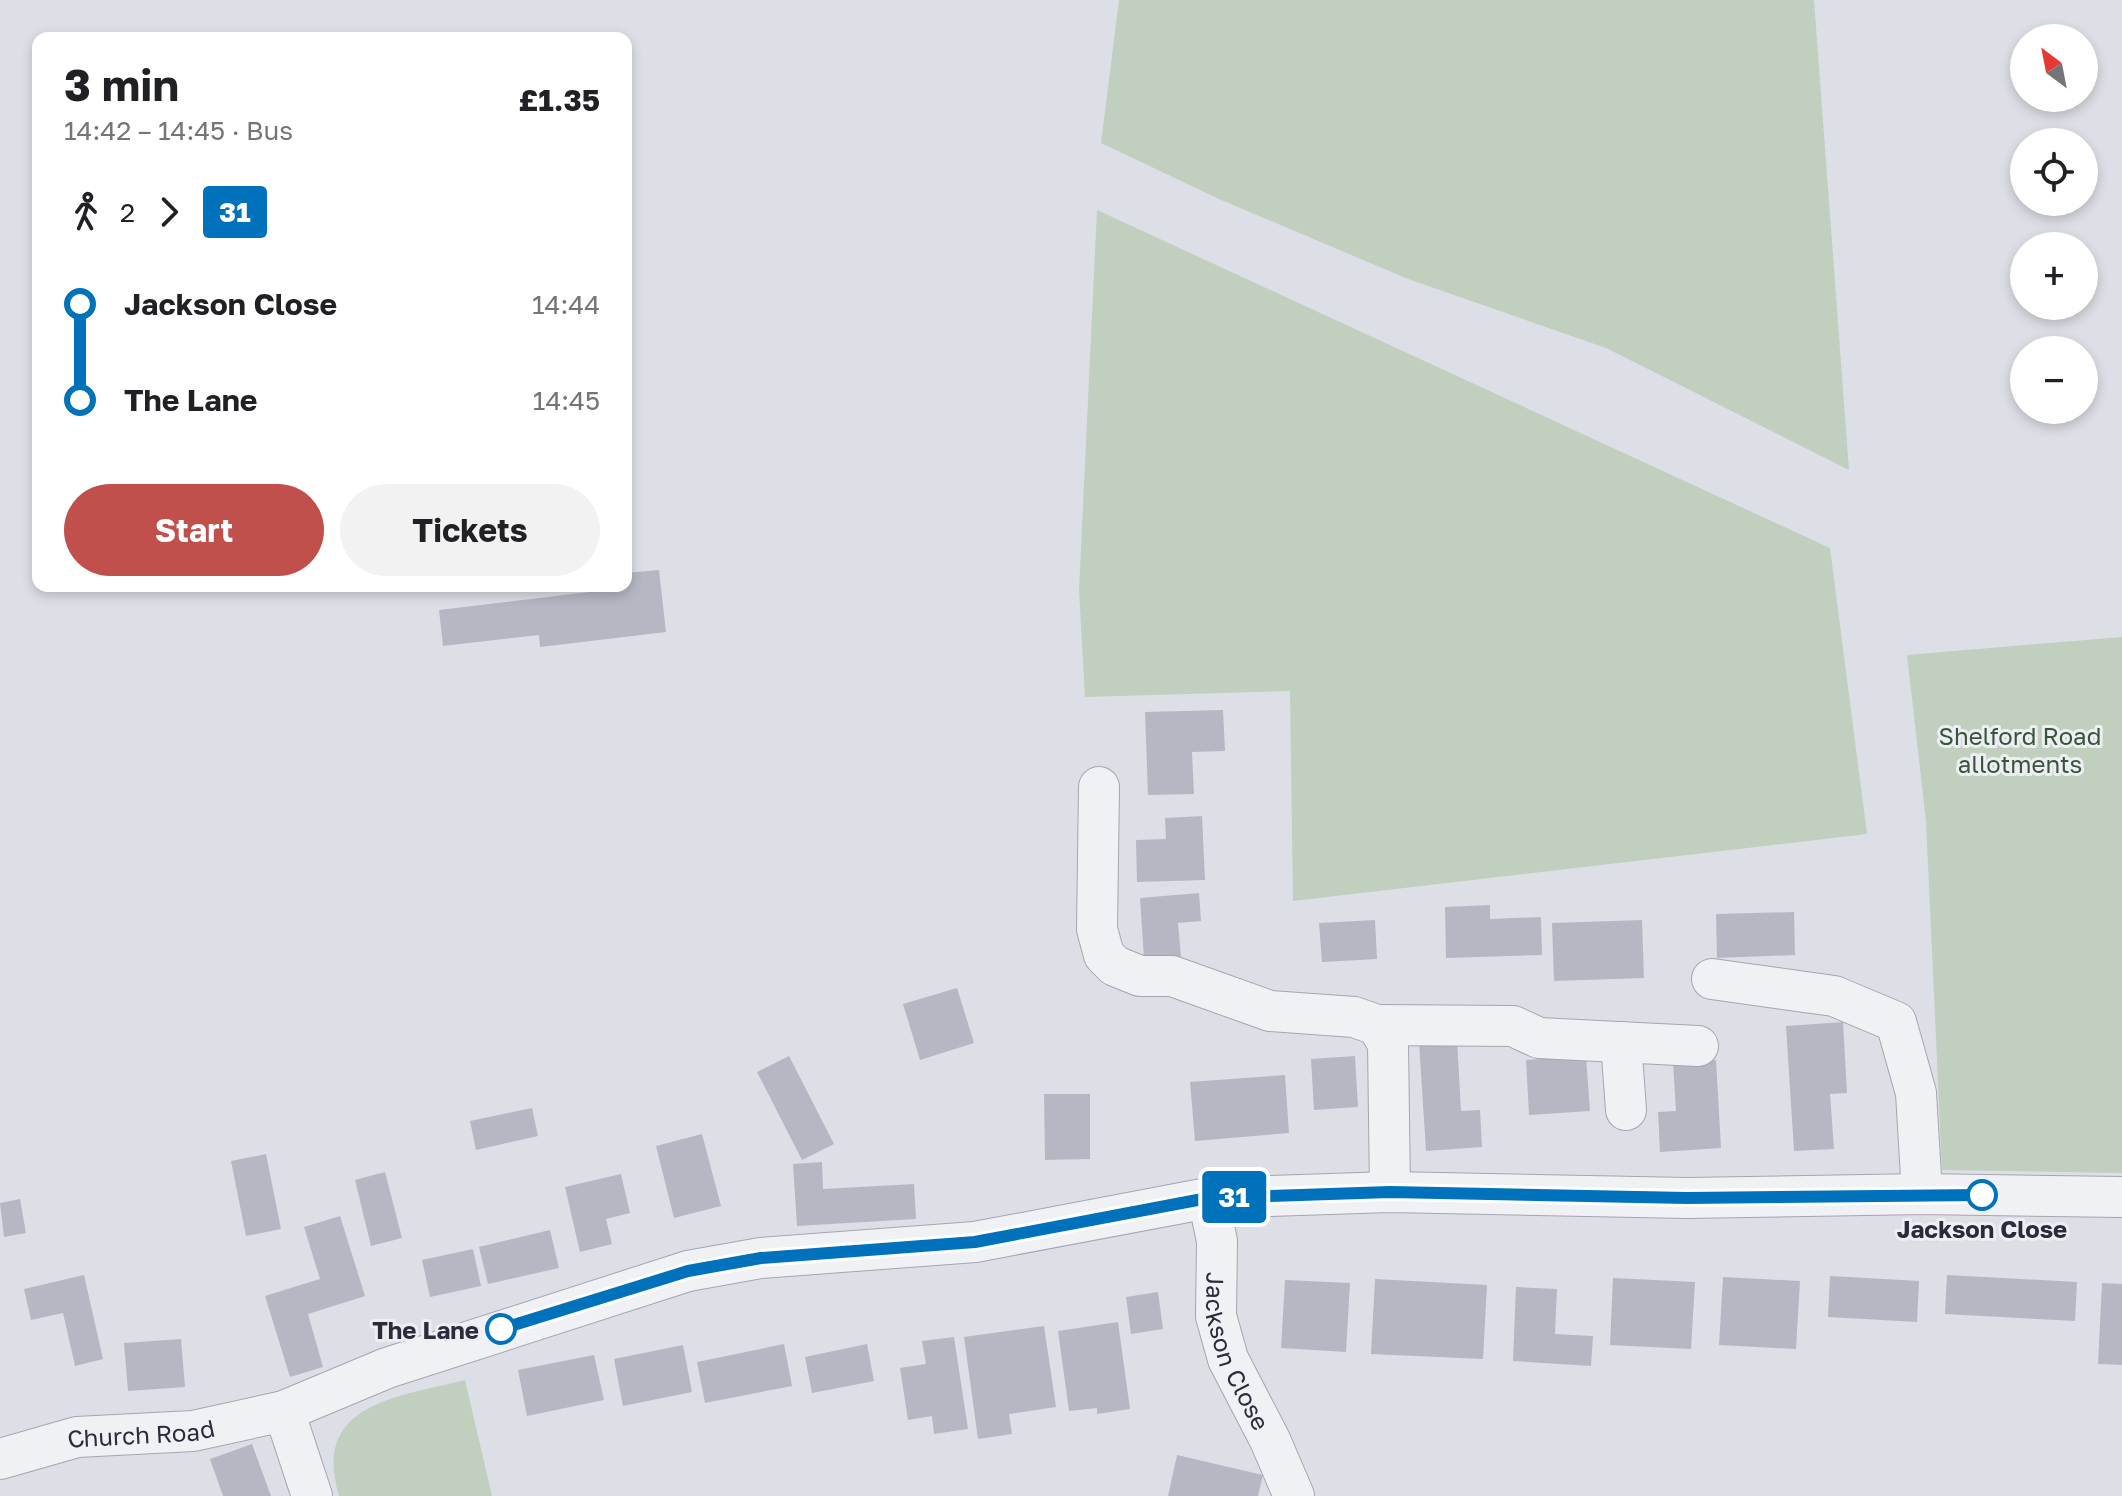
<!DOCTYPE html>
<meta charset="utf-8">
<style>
:root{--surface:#fff;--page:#f2f2f2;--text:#202124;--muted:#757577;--accent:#c14f4c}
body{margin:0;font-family:"Golos Text",sans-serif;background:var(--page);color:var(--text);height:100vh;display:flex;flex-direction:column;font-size:30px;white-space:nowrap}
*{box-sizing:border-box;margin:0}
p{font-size:26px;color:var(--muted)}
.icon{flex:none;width:44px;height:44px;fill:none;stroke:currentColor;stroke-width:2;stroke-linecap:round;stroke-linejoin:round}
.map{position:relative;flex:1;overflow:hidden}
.side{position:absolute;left:32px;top:32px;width:600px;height:560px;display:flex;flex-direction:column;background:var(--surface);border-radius:16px;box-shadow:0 4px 12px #0003}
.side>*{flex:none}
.badge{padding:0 16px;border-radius:6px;font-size:28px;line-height:52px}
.needle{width:52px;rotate:328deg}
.buttons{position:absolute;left:2010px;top:24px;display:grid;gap:16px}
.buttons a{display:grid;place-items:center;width:88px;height:88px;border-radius:50%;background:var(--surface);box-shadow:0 4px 12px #0003;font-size:40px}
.map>.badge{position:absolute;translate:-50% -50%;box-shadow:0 0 0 4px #fff}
.legs{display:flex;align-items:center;gap:12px;height:88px;padding:0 32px;font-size:26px}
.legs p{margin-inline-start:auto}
.summary{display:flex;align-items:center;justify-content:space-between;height:136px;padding:0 32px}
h1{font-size:44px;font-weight:700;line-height:60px}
.button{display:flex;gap:16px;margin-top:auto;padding:16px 32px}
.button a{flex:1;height:92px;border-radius:48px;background:var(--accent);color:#fff;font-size:32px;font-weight:700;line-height:92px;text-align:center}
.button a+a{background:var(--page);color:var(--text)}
ul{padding:0 32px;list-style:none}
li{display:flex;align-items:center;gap:28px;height:96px;font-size:30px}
li i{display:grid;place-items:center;width:12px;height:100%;margin:0 10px;background:currentColor}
li i::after{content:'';width:20px;height:20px;margin:-10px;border:6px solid;border-radius:50%;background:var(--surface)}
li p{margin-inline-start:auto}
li:first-child i{background:linear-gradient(#0000 50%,currentColor 0)}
li:last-child i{background:linear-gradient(currentColor 50%,#0000 0)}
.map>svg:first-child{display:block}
.green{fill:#c1cfbf}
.building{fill:#b5b8c2}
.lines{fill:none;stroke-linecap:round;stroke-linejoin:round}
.minor-casing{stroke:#a3a6af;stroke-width:42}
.minor{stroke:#f0f1f5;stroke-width:40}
.line-1-casing{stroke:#fff;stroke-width:18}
.line-1{stroke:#0072bc;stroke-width:12}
.stop-1-dot{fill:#fff;stroke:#0072bc;stroke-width:4}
.labels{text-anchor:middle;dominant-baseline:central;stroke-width:6;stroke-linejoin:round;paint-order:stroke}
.park-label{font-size:24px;fill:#375537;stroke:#edeef4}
.stop-label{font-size:24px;font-weight:bold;fill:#282c3b;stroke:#edeef4}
.street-label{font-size:24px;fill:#282c3b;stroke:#edeef4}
</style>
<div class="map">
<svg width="2122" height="1496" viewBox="0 0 2122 1496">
<rect width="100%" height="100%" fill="#dddfe6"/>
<path class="green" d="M1119,0H1814L1849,470L1606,348L1408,279L1219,199L1101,143Z
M1097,210L1830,548L1867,834L1293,901L1290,691L1085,697L1079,590Z
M2122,637V1173L1942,1170L1926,821L1907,655Z
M465,1380L492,1496H339C311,1403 398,1397 465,1380Z"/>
<path class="building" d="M659,570L666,632L540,647L539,635L443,646L439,610L623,588L626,586V573Z
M1223,710L1225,751L1192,752L1194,794L1148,795L1145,712Z
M1202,816L1205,880L1137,882L1136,840L1166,839L1165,818Z
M1199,893L1201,921L1178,923L1181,957L1144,959L1140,898Z
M1490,905V919L1541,917L1542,955L1446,958L1445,907Z
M1794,912L1795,955L1717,958L1716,914Z
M1375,920L1377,959L1322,962L1319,923Z
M1642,920L1644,978L1554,981L1552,923Z
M957,988L974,1043L920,1060L903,1004Z
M1843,1022L1847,1093L1830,1094L1834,1149L1794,1151L1786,1026Z
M1457,1039L1461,1111L1480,1110L1482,1147L1426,1151L1419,1042Z
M789,1056L834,1144L802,1160L757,1072Z
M1355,1056L1358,1107L1314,1110L1311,1059Z
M1586,1056L1590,1111L1529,1115L1526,1060Z
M1716,1060L1721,1148L1660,1152L1658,1112L1676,1111L1673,1063Z
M1285,1075L1289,1133L1195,1141L1190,1082Z
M1044,1094H1090V1159L1045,1160Z
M532,1108L538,1136L476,1150L470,1121Z
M702,1134L721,1206L674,1218L656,1146Z
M266,1154L281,1229L246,1236L231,1161Z
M822,1162L823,1189L914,1184L916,1219L797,1226L793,1164Z
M385,1172L402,1238L371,1246L355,1180Z
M621,1174L630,1213L606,1219L612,1244L580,1252L565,1187Z
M20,1199L26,1233L4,1237L0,1203Z
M340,1216L365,1296L308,1314L323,1367L290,1377L265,1296L320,1279L304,1227Z
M550,1230L559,1268L488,1284L479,1247Z
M473,1249L481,1286L430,1297L422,1260Z
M84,1275L103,1359L75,1366L63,1313L31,1320L24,1289Z
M1947,1275L2077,1282L2075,1321L1945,1314Z
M1830,1276L1919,1281L1917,1322L1828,1317Z
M1723,1277L1800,1281L1796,1349L1719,1345Z
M1613,1278L1695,1282L1691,1349L1610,1345Z
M1375,1279L1487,1285L1483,1359L1371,1354Z
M1285,1280L1350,1283L1346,1352L1281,1348Z
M2102,1283L2122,1284V1365L2098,1364Z
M1516,1287L1557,1289L1555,1334L1593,1336L1591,1366L1513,1361Z
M1158,1292L1163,1329L1131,1334L1126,1297Z
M1118,1322L1130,1409L1097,1414V1408L1069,1411L1058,1331Z
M1044,1326L1056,1407L1009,1414L1012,1434L978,1439L964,1337Z
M954,1337L968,1429L934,1434L932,1416L908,1420L900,1368L926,1364L922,1341Z
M181,1339L185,1387L128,1391L124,1343Z
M784,1344L792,1386L705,1403L697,1362Z
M867,1344L874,1381L812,1393L805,1357Z
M683,1345L692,1392L623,1406L614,1359Z
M594,1355L604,1400L527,1416L518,1370Z
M252,1444L271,1496H223L210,1459Z
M1177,1455L1263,1475L1258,1496H1168Z"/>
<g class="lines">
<defs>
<g id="minor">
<path d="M1099,787L1097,929L1104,955L1115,966L1140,976H1172L1270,1011L1354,1017L1377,1025L1388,1044L1390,1192"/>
<path d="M1712,979L1834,996L1896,1022L1916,1093L1922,1194"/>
<path d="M1377,1025L1513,1026L1539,1038L1698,1046"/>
<path d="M1621,1042L1626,1110"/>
<path id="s1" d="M1208,1198L1217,1241L1216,1316L1228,1359L1270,1440L1294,1496"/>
<path d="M284,1411L312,1496"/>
<path id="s2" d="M0,1459L77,1437L193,1431L284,1411L387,1368L688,1271L761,1258L975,1242L1208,1198L1390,1192L1687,1198L1922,1194L2122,1197"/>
</g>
</defs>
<use href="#minor" class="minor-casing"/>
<use href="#minor" class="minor"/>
</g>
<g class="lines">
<defs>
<path id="line-1" d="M501,1329L688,1271L761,1258L975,1242L1208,1198L1390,1192L1687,1198L1982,1195"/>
</defs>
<use href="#line-1" class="line-1-casing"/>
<use href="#line-1" class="line-1"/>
</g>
<g class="stop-1-dot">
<circle cx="1982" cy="1195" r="14"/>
<circle cx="501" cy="1329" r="14"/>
</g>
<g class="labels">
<g class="park-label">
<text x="2020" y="735">Shelford Road<tspan x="2020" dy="28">allotments</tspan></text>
</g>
<g class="stop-label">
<text x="1982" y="1228">Jackson Close</text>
<text x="479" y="1329" text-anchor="end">The Lane</text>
</g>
<g class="street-label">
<text stroke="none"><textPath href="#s1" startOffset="158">Jackson Close</textPath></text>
<text stroke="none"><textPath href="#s2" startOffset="144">Church Road</textPath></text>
</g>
</g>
</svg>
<div class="buttons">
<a><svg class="needle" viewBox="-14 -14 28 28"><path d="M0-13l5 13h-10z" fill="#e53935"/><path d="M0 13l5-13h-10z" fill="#757577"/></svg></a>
<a><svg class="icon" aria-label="locate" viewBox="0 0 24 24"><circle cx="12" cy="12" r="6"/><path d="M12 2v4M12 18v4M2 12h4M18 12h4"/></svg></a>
<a>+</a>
<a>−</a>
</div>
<b class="badge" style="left:1234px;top:1197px;background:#0072bc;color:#fff">31</b>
<section class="side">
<div class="summary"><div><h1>3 min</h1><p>14:42 – 14:45 · Bus</p></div><b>£1.35</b></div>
<div class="legs"><svg class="icon" aria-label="walk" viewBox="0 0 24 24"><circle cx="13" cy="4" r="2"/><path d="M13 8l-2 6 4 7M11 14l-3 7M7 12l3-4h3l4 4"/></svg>2<svg class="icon" aria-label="forward" viewBox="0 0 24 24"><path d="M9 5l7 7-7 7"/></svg><b class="badge" style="background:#0072bc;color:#fff">31</b></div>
<ul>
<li><i style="color:#0072bc"></i><b>Jackson Close</b><p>14:44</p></li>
<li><i style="color:#0072bc"></i><b>The Lane</b><p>14:45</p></li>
</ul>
<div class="button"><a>Start</a><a>Tickets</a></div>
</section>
</div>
